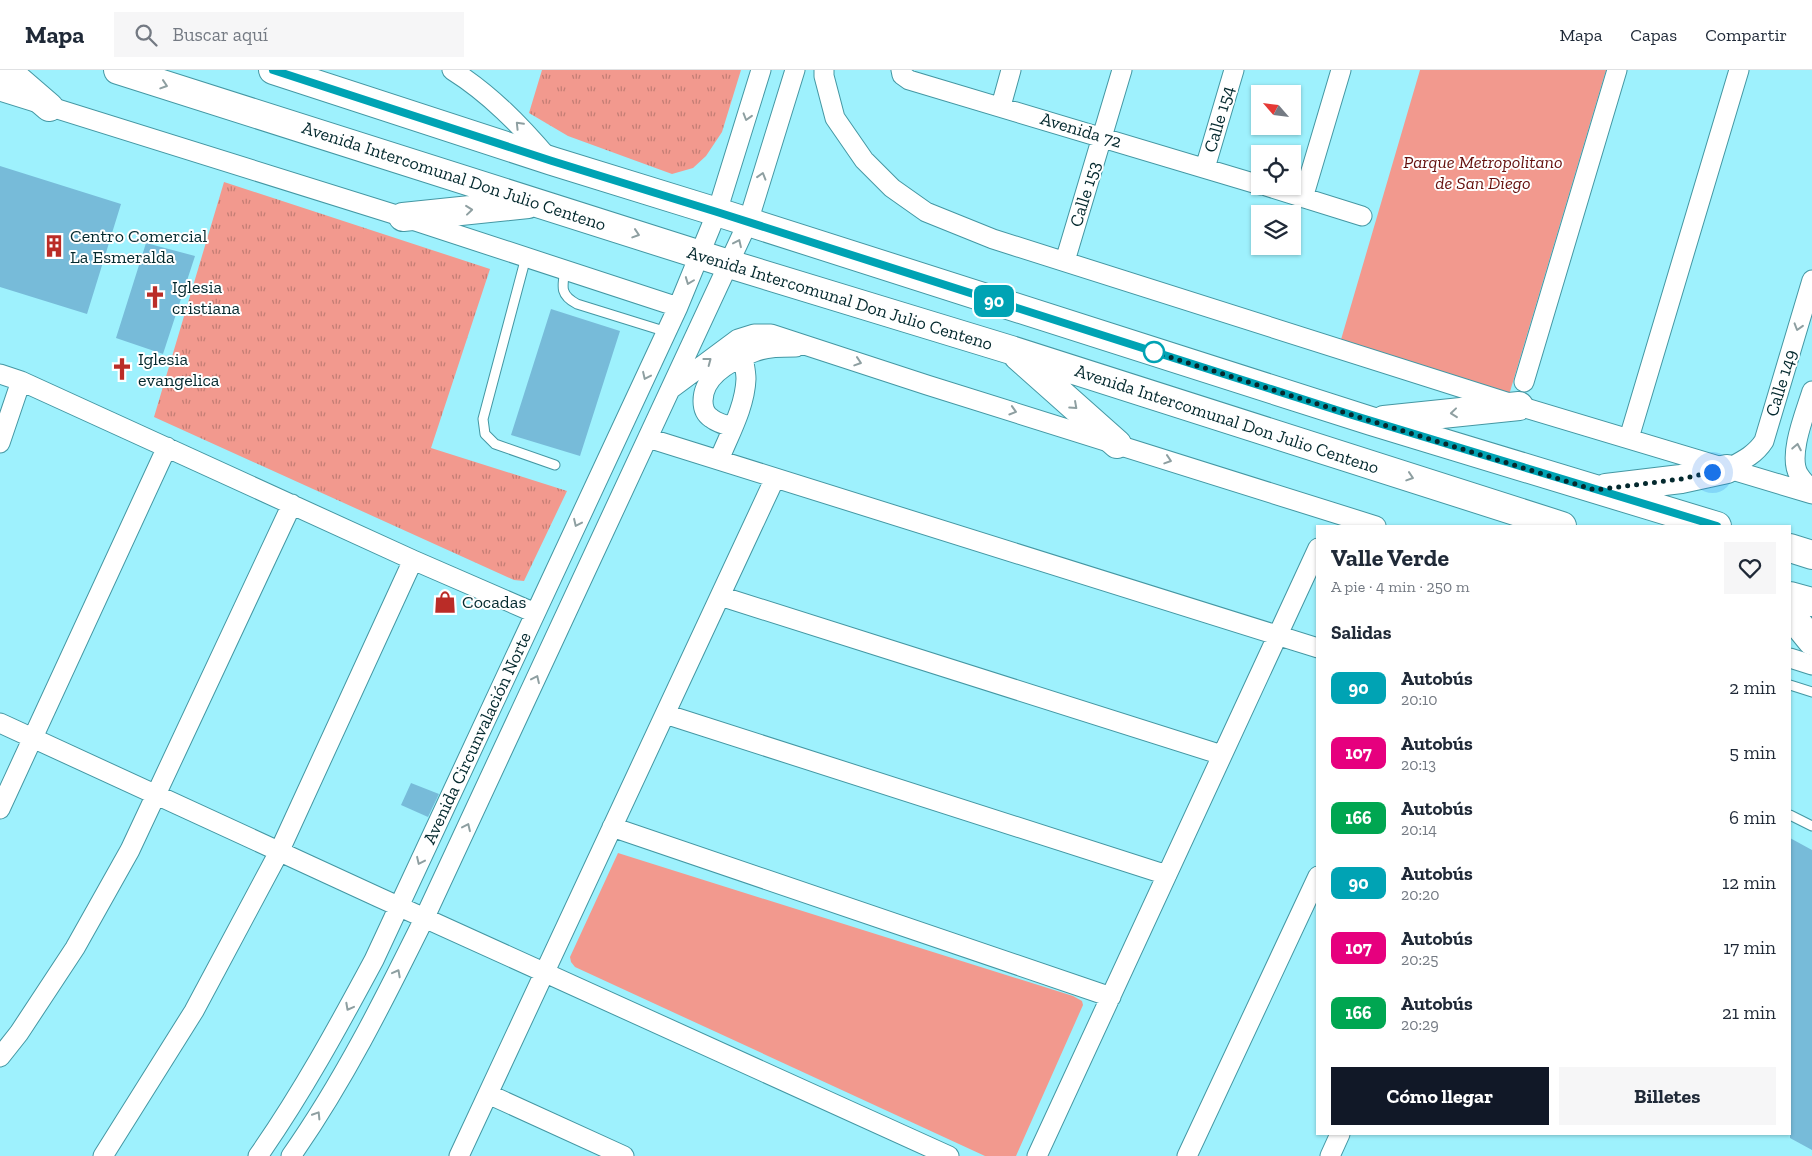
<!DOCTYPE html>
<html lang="es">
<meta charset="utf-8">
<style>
:root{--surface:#fff;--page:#f6f6f7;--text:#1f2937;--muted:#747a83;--line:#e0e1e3;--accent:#111827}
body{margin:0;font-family:"Zilla Slab",serif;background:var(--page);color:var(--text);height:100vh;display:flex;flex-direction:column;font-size:19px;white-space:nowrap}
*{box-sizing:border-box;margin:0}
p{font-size:16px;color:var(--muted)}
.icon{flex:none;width:28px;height:28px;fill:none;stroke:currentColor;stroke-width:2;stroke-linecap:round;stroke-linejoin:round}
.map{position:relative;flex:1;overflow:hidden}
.sheet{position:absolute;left:1316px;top:455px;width:475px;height:610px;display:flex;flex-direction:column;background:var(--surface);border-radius:0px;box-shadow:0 1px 4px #0004}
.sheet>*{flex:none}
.badge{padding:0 10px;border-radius:8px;font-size:18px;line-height:32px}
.needle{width:32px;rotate:298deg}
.tools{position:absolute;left:1251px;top:15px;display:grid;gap:10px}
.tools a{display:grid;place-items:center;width:50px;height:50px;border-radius:0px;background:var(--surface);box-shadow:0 1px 4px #0004;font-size:25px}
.you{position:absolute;width:25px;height:25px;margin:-12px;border:4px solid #fff;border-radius:50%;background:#1a73e8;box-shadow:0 0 0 8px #1a73e833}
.map>.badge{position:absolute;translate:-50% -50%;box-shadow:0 0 0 2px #fff}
h2{padding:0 15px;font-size:19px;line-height:45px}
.round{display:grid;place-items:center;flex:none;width:52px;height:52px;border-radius:0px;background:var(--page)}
.head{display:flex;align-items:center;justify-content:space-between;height:85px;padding:0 15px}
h1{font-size:24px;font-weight:700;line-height:38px}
.button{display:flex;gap:10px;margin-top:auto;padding:10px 15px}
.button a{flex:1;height:58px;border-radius:0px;background:var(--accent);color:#fff;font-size:20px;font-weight:700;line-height:58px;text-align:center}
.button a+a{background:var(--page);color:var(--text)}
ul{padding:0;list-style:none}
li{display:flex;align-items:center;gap:15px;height:65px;padding:0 15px}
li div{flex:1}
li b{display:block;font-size:19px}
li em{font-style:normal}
li .badge{min-width:55px;font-weight:700;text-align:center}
header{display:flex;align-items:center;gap:30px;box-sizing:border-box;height:70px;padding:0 25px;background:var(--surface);border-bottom:1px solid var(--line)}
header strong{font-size:24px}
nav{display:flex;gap:28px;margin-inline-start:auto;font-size:18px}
.search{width:350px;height:45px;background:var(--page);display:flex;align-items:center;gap:12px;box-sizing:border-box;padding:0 18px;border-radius:0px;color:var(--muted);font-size:19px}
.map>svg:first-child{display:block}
.grass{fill:url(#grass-tufts)}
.park{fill:#f2998e}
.building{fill:#77bbd9}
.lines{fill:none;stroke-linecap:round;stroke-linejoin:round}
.lane-casing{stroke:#4497a3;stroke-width:11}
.street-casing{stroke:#4497a3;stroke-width:21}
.primary-casing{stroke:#4497a3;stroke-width:30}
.lane{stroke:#fff;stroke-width:9}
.street{stroke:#fff;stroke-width:19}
.primary{stroke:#fff;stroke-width:28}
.oneway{stroke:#8e9fa1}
.line-casing{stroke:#fff;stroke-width:11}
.line{stroke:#00a3b4;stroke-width:8}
.walk{stroke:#04292e;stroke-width:5;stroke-dasharray:0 9}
.stop-dot{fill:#fff;stroke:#00a3b4;stroke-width:2.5}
.labels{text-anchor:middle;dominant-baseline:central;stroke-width:4;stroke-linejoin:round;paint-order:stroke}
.street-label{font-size:18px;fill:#04292e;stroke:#fff}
.park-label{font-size:18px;font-style:italic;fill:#65100e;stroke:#fff}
.poi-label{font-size:18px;fill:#04292e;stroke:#fff;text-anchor:start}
</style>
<header>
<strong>Mapa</strong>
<div class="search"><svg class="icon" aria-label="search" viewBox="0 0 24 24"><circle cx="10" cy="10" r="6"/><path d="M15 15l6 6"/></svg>Buscar aquí</div>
<nav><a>Mapa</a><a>Capas</a><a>Compartir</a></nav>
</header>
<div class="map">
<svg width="1812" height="1086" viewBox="0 0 1812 1086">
<defs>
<pattern id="grass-tufts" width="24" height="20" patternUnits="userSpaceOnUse" patternTransform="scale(1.25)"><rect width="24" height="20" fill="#f2998e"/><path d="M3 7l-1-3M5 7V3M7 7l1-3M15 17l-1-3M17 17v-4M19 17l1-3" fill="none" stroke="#c27d74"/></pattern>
</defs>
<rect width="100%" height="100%" fill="#9ef1fd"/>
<path class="grass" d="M542,0H741L722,62L706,86L693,98L672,104L568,66L529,43Z
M224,112L490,199L431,378L567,421L524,511L514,510L154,347Z"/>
<path class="park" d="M1420,0H1606L1509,325L1340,273Z
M618,783L1073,926L1082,931L1083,935L1016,1086H985L575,897L571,892L570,887Z"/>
<path class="building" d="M0,96L121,134L87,244L0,217Z
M146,173L195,186L163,284L116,268Z
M551,239L620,261L580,386L511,365Z
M411,713L439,724L428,747L401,735Z
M1790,768L1812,780V1080L1790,1068Z"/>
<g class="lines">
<defs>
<path id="lane" d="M526,187L483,349L485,364L495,374L555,395
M565,200C562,217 560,225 577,234L667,262
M1790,615L1812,622
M1790,745L1812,756"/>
<path id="street" d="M452,0C490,24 520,55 549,89
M824,0V6L835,48L864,90L892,118L926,142L993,169L1519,336L1812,424
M901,0L902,5L909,10L1260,115
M0,21L403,147L678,237
M1001,36L1011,0
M1205,98L1234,0
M1266,116L1362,146
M1303,128L1341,0
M1065,191L1122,0
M0,304L21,311L413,490L535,543
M1524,312L1617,0
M672,318L738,269L754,264H771L927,315L1376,456
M1812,321C1806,341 1787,386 1799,405C1802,410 1807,415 1812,419
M733,357C725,355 717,353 711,348C705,344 703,338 703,331C703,305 733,290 754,282C767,277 782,277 796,277
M648,368L1318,578
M1629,368L1739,0
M0,373L21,311
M719,390C729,365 745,337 746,309C746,302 744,294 743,286
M1727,399C1742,391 1755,385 1764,371L1812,210
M720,526L1222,685
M1790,588L1812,595
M665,644L1167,805
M0,653C315,800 633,942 949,1086
M0,739L167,377
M612,757L1111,927
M0,987L19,963L75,878L130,780L292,434
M488,1024L624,1086
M103,1086L194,941L279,782L413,490
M258,1086C302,1023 338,957 374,890L678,237L717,142L761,0
M291,1086C343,1012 384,930 424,849L748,152L795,0
M459,1086L775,408
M1037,1086L1318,478
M1187,1086L1318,806
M1330,1086L1340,1064"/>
<path id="primary" d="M6,0L49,37
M118,0L729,194L1011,280L1562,456
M273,0L552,91L717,142L1371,351L1717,456
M403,147L528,134
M1018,286L1117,374
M1384,350L1519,336
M1606,418L1681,409L1727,399
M1790,478L1812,485
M1790,526L1812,532
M1790,544L1812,571"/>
</defs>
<use href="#lane" class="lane-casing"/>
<use href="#street" class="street-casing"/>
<use href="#primary" class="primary-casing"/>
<use href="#lane" class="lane"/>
<use href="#street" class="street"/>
<use href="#primary" class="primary"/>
</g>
<defs><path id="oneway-chevron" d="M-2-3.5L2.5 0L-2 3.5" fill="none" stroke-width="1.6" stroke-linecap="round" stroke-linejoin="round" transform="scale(1.25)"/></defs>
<g class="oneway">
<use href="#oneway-chevron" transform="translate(164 15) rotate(18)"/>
<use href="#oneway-chevron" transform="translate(747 47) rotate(107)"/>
<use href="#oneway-chevron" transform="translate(519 55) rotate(-134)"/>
<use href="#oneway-chevron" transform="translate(762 106) rotate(-73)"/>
<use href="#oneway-chevron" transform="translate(469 140) rotate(-6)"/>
<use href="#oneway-chevron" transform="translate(636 164) rotate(18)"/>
<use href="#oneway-chevron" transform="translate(738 173) rotate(-65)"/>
<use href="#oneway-chevron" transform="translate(689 211) rotate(111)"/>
<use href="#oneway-chevron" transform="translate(1798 257) rotate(107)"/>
<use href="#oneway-chevron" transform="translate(708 291) rotate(-37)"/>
<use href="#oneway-chevron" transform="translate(858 292) rotate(18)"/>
<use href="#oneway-chevron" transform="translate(646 306) rotate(115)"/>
<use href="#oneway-chevron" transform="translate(1074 336) rotate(42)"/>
<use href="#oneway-chevron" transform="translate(1013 341) rotate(17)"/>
<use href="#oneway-chevron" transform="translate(1454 343) rotate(174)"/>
<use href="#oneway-chevron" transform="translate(1797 377) rotate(-79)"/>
<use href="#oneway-chevron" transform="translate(1168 390) rotate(18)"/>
<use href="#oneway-chevron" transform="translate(1410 407) rotate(18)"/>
<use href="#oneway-chevron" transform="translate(577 453) rotate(115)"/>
<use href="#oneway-chevron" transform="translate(536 609) rotate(-65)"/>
<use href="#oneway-chevron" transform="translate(467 757) rotate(-65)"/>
<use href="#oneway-chevron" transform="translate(420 791) rotate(115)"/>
<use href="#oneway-chevron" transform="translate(397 903) rotate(-62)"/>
<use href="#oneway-chevron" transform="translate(349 937) rotate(118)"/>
<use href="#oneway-chevron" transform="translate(317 1045) rotate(-58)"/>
</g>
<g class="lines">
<defs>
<path id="line" d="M273,0L552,91L717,142L1352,345L1717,456"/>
</defs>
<use href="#line" class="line-casing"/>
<use href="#line" class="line"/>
<path class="walk" d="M1154,282L1371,351L1595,420L1681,409L1712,402"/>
</g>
<defs>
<symbol id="building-bare" viewBox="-9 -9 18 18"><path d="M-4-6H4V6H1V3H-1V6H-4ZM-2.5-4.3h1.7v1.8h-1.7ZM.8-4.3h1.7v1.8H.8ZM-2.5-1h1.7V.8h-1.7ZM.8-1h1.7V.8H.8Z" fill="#ba2c27" stroke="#fff" stroke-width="2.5" paint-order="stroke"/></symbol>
<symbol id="church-bare" viewBox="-9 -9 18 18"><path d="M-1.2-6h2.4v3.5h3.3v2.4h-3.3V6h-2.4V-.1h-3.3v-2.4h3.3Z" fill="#ba2c27" stroke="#fff" stroke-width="2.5" paint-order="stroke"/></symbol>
<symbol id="shop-bare" viewBox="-9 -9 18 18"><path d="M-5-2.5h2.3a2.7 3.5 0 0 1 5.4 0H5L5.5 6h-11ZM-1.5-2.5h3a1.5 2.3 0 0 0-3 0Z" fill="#ba2c27" stroke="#fff" stroke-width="2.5" paint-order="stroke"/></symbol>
</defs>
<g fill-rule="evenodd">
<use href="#building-bare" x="38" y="160" width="32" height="32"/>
<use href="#church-bare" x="139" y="211" width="32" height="32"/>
<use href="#church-bare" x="106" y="283" width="32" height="32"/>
<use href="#shop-bare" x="429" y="516" width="32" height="32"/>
</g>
<circle class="stop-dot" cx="1154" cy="282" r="10"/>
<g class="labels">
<g class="street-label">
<text transform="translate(1219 49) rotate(-74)">Calle 154</text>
<text transform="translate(1081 60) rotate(17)">Avenida 72</text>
<text transform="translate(454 106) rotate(18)">Avenida Intercomunal Don Julio Centeno</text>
<text transform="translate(1085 124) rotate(-73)">Calle 153</text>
<text transform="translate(840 228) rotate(17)">Avenida Intercomunal Don Julio Centeno</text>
<text transform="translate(1781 313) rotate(-73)">Calle 149</text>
<text transform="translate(1227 349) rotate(18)">Avenida Intercomunal Don Julio Centeno</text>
<text transform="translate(477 668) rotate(-65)">Avenida Circunvalación Norte</text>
</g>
<g class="park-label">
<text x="1483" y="92">Parque Metropolitano<tspan x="1483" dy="21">de San Diego</tspan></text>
</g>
<g class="poi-label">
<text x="70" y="166">Centro Comercial<tspan x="70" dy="21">La Esmeralda</tspan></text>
<text x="172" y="217">Iglesia<tspan x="172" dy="21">cristiana</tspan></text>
<text x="138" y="289">Iglesia<tspan x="138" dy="21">evangelica</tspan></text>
<text x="462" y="532">Cocadas</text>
</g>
</g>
</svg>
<div class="tools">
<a><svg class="needle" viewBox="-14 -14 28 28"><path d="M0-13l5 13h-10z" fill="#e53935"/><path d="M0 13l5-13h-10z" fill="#747a83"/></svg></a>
<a><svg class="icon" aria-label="locate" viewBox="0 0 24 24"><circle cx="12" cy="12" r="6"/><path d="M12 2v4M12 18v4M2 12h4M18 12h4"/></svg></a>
<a><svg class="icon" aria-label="layers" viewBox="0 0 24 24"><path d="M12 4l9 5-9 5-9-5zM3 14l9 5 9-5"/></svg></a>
</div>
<div class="you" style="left:1712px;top:402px"></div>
<b class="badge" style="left:994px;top:231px;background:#00a3b4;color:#fff">90</b>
<section class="sheet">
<div class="head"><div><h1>Valle Verde</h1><p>A pie · 4 min · 250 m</p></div><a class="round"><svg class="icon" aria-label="heart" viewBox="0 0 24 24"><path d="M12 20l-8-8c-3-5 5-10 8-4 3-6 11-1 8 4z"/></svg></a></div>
<h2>Salidas</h2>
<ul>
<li><span class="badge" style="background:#00a3b4;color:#fff">90</span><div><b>Autobús</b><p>20:10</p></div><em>2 min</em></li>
<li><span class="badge" style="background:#e6007e;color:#fff">107</span><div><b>Autobús</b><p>20:13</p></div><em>5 min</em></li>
<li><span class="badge" style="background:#00a651;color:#fff">166</span><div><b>Autobús</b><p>20:14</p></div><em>6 min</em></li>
<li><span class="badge" style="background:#00a3b4;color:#fff">90</span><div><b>Autobús</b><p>20:20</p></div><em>12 min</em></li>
<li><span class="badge" style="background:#e6007e;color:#fff">107</span><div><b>Autobús</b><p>20:25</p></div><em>17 min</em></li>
<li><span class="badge" style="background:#00a651;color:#fff">166</span><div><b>Autobús</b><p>20:29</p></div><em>21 min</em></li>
</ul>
<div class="button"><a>Cómo llegar</a><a>Billetes</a></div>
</section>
</div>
